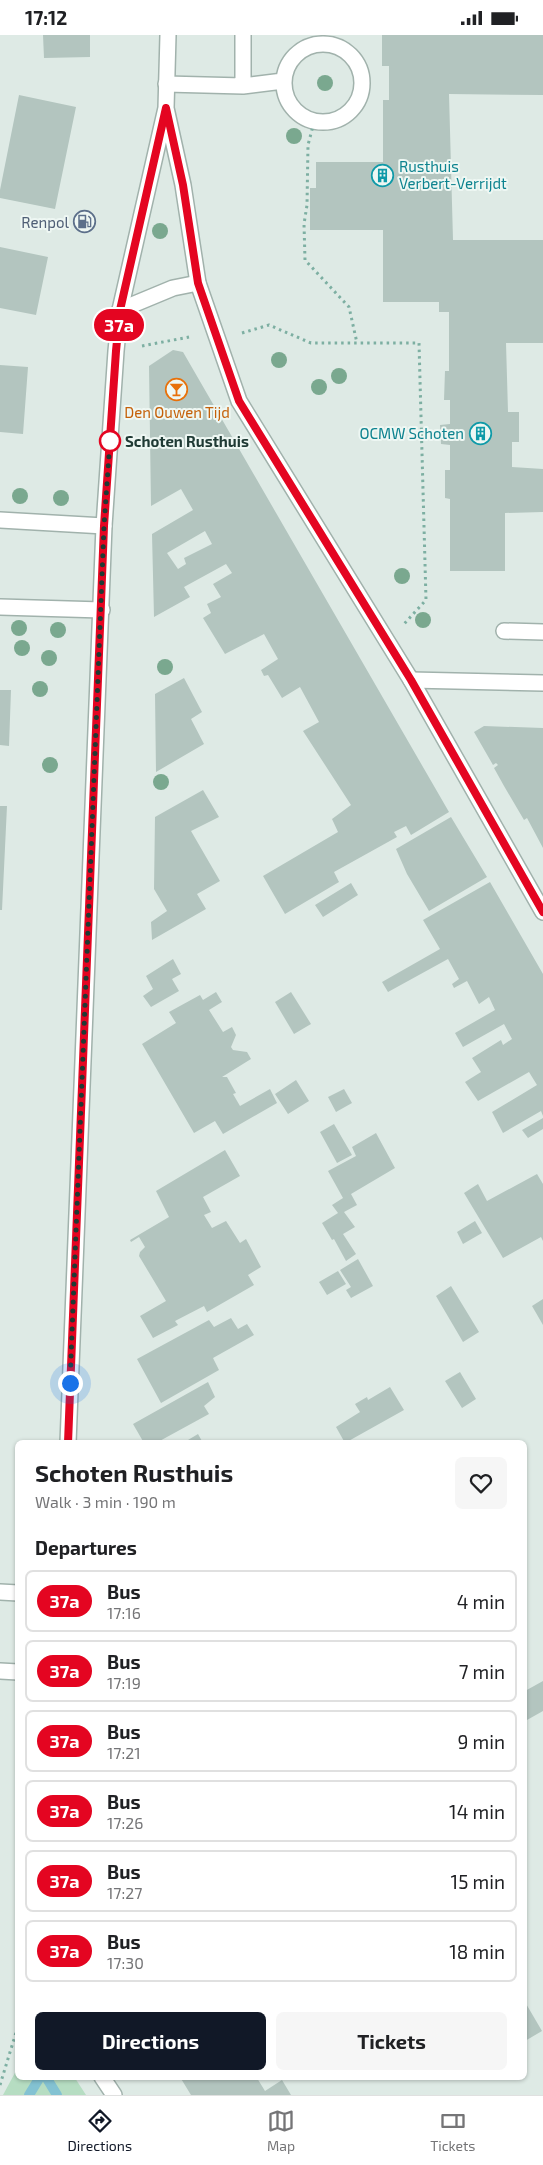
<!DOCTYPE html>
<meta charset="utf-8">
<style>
:root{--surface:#fff;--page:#f6f6f6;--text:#202124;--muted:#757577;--line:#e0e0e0;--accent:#111827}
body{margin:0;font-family:"Exo 2",sans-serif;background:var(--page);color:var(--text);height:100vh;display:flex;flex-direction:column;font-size:19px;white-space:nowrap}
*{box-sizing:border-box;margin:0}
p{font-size:16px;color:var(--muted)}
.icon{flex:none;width:28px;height:28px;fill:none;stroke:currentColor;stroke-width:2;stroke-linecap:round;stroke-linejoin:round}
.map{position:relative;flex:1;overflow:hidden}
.side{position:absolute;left:15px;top:1405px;width:512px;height:640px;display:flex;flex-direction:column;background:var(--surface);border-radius:8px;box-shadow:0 1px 4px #0004}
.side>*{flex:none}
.badge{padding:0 10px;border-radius:16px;font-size:18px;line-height:32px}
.you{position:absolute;width:25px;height:25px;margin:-12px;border:4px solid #fff;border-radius:50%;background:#1a73e8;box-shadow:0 0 0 8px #1a73e833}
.map>.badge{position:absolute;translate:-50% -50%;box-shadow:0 0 0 2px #fff}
h2{padding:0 20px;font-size:19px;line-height:45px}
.round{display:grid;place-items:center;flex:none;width:52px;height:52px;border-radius:8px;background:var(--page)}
.overview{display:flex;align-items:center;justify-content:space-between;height:85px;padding:0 20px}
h1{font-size:24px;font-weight:700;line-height:38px}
.primary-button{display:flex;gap:10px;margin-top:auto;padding:10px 20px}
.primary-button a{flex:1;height:58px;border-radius:8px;background:var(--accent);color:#fff;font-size:20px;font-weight:700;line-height:58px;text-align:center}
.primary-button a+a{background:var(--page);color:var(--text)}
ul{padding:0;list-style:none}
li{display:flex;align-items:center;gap:15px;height:62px;margin:0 10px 8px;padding:0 10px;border:2px solid var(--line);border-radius:8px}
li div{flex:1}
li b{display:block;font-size:19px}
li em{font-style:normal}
li .badge{min-width:55px;font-weight:700;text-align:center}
.status{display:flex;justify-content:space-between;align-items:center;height:35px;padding:0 25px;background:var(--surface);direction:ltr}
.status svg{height:14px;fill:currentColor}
.dock{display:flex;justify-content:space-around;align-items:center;height:70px;border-top:1px solid var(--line);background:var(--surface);font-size:14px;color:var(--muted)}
.dock a{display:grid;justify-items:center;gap:2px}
.dock .on{color:var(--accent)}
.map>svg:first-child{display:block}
.green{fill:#b6ddc2}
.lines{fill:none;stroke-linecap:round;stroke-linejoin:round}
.stream{stroke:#83c2d2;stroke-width:10}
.building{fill:#b3c5bf;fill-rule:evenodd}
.service-casing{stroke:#a1b2ac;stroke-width:18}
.minor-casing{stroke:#a1b2ac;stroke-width:18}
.tertiary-casing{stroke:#a1b2ac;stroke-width:18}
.path{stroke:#7dafa2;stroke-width:3;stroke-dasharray:2.5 4;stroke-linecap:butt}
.service{stroke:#fff;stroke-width:15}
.minor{stroke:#fff;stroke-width:15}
.tertiary{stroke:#fff;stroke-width:15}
.tree{fill:#7aa88f}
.line-casing{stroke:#fff;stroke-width:11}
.line{stroke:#e40521;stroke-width:8}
.walk{stroke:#1f3a34;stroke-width:5;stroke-dasharray:0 9}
.stop-dot{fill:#fff;stroke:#e40521;stroke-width:2.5}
.labels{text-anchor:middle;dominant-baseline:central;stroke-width:4;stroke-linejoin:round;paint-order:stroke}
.culture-label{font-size:15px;fill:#0d838f;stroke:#eef7f3;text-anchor:start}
.service-label{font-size:15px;fill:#4e5e75;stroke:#eef7f3;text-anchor:end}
.food-label{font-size:15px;fill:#c56008;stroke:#eef7f3}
.stop-label{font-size:15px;font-weight:bold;fill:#1f3a34;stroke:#eef7f3;text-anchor:start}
</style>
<div class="status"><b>17:12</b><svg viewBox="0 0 49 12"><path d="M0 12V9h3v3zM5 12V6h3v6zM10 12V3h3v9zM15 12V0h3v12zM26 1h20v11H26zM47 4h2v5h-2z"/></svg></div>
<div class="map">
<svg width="543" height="2060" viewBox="0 0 543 2060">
<rect width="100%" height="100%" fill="#deeae5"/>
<path class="green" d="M17,2034L18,2042L75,2043L86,2060H3Z"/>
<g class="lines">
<path class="stream" d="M46,2042L57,2060
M29,2060L40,2042"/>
</g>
<path class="building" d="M43,0H90V22L44,23Z
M382,0H543V60L449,59L453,205H543V308H506L508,377H519V407H512V432L543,434V477L505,478V536H450V464L445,463V435H450V410L441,409L440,390L450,389V365H444L445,336H449V277H439V267H383V195H310V153H316V127H383V65H389V31H382Z
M19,60L76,72L55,174L0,163V155Z
M0,212L48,222L36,280L0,273Z
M173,315L183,317L449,777L411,800L406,791L394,797L397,802L334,837L339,847L285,879L263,841L338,797L332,784L351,770L303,696L319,687L300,652L282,663L268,640L264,641L261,635L278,624L264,599L225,619L203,583L211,578L207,569L221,562L213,549L232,538L226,529L184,552L190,562L154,582L152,499L193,475L181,454L151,471L149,331ZM205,496L212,509L184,523L186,529L178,534L167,518Z
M0,330L28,332L23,399L0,397Z
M184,643L202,677L191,684L204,709L156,737L155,659Z
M0,655H11L9,711L0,710Z
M484,691L543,693V813L527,783L524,785L504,751L494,733L498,730L496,728L493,730L474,697Z
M203,755L219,782L191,796L220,846L197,859L206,874L152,905L151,887L167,876L154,854L155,782Z
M0,771H7L2,875H0Z
M451,782L487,842L429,876L407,839L396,814Z
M490,847L543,939V1081L541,1076L503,1098L492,1077L537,1050L529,1037L478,1066L465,1047L481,1037L472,1023L501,1005L503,1010L512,1004L504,989L463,1012L455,998L495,975L489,962L479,969L467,946L454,953L452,949L459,944L448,924L388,957L382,947L440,914L423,885Z
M351,848L358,860L323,882L315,870Z
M173,924L181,939L172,944L179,956L151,972L143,961L153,954L146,941Z
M216,957L222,967L209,975L223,997L232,992L236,1000L231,1012L233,1015L247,1017L251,1024L222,1042H227L236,1058L233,1059L240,1071L270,1054L277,1068L223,1099L215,1086L194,1098L142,1009L176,988L169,977L200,960L203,965Z
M291,957L311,989L294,999L275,967Z
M296,1045L309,1066L288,1079L275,1059Z
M344,1054L352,1068L336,1077L328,1062Z
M543,1083V1094L528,1103L522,1095Z
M334,1089L352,1120L337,1128L320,1097Z
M376,1098L395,1133L351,1159L357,1170L344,1177L355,1192L343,1199L356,1219L346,1226L334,1204L332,1205L322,1188L338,1178L332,1170L343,1163L328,1136L356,1121L352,1112Z
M225,1115L240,1141L203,1162L211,1177L204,1180L212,1193L226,1186L240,1208L246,1204L261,1232L248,1240L254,1250L207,1277L204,1271L175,1286L178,1290L153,1303L140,1281L166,1266L139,1221L140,1217L145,1212L139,1202L131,1207L130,1205L169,1182L156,1156Z
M537,1139L543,1149V1206L541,1202L503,1223L464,1158L478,1149L487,1166Z
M475,1186L482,1198L463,1209L457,1197Z
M358,1224L373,1251L351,1263L346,1255L351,1252L340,1235Z
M338,1236L346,1249L327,1260L319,1247Z
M451,1251L479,1297L463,1307L436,1261Z
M543,1264V1290L532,1271Z
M231,1283L238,1294L247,1289L254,1300L213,1323L219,1335L161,1368L137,1324L209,1285L214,1292Z
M460,1337L476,1364L462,1373L445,1346Z
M208,1347L215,1362L204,1371L209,1379L156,1408H144L133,1389Z
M390,1352L404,1375L345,1408L336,1392L360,1377L355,1369L367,1362L368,1365Z
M198,1399L203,1408H183Z
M543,1646V1676L527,1685L525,1682V1656Z
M525,1967L542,1996L525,2006Z
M180,2042H253L254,2045L257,2043L265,2056L282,2045L291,2060H191Z"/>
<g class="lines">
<defs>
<path id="service" d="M284 48a39 39 0 1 1 78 0a39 39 0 1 1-78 0Z
M166,49L243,51V0
M243,51L283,46
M504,596L543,597"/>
<path id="minor" d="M120,275L173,253L198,248
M0,485L104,491
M0,572L102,575
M411,645L543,648
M0,1557L18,1558
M0,1636L18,1637"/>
<path id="tertiary" d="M168,0L166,73L183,150L198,248L239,366L411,645L543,877
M68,1408L104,491L116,316L120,275L166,73
M102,2042L114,2060"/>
</defs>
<use href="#service" class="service-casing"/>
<use href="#minor" class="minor-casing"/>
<use href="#tertiary" class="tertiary-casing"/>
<path class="path" d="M314,87L308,110L307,170L304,189L305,225L349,272L357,308
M242,298L269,290L311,308H419L426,565L404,589
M142,311L189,302
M0,2050L18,1991"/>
<use href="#service" class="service"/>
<use href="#minor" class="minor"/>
<use href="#tertiary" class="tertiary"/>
</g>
<g class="tree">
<circle cx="325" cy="48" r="8"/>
<circle cx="294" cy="101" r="8"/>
<circle cx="160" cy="196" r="8"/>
<circle cx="279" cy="325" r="8"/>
<circle cx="339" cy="341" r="8"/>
<circle cx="319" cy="352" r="8"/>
<circle cx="20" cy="461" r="8"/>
<circle cx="61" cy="463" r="8"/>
<circle cx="402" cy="541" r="8"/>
<circle cx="423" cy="585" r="8"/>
<circle cx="19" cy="593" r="8"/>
<circle cx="58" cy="595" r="8"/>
<circle cx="22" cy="613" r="8"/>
<circle cx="49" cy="623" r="8"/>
<circle cx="165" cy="632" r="8"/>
<circle cx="40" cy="654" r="8"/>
<circle cx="50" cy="730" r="8"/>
<circle cx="161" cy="747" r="8"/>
</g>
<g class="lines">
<defs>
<path id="line" d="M68,1408L104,491L116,316L120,275L166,73L183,150L198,248L239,366L411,645L543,877"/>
</defs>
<use href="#line" class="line-casing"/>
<use href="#line" class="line"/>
<path class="walk" d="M70,1348L104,491L110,406"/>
</g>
<defs>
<symbol id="building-ring" viewBox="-11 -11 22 22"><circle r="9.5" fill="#eef7f3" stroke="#0f9aa8" stroke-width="1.5"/><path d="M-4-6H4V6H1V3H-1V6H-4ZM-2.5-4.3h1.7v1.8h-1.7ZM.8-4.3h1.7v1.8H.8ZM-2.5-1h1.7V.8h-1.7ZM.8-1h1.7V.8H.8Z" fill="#0f9aa8"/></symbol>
<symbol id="fuel-ring" viewBox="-11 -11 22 22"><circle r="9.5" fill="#eef7f3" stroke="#5c6f8a" stroke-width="1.5"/><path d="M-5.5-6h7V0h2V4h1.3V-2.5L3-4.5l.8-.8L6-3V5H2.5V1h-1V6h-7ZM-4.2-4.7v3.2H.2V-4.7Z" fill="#5c6f8a"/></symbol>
<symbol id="bar-ring" viewBox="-11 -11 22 22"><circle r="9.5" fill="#eef7f3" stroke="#e8710a" stroke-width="1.5"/><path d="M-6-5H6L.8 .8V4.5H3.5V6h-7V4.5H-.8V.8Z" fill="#e8710a"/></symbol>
</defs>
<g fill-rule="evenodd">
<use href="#building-ring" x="370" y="128" width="25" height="25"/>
<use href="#fuel-ring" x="72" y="174" width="25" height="25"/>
<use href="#bar-ring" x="164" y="342" width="25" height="25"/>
<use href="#building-ring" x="468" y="386" width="25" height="25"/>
</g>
<circle class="stop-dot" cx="110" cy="406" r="10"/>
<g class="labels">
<g class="culture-label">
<text x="399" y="131">Rusthuis<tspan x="399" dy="17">Verbert-Verrijdt</tspan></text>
<text x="464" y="398" text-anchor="end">OCMW Schoten</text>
</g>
<g class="service-label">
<text x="69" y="187">Renpol</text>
</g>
<g class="food-label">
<text x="177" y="377">Den Ouwen Tijd</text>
</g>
<g class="stop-label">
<text x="125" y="406">Schoten Rusthuis</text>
</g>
</g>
</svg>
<div class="you" style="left:70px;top:1348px"></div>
<b class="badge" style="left:119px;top:290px;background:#e40521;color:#fff">37a</b>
<section class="side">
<div class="overview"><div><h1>Schoten Rusthuis</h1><p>Walk · 3 min · 190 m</p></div><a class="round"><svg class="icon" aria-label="heart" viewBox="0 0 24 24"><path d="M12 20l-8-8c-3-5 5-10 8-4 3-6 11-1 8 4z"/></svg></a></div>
<h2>Departures</h2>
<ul>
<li><span class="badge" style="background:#e40521;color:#fff">37a</span><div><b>Bus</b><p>17:16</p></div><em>4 min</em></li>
<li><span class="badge" style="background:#e40521;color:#fff">37a</span><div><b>Bus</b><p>17:19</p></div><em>7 min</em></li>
<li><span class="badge" style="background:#e40521;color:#fff">37a</span><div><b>Bus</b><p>17:21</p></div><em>9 min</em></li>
<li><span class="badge" style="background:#e40521;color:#fff">37a</span><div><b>Bus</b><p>17:26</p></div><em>14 min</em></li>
<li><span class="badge" style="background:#e40521;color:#fff">37a</span><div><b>Bus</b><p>17:27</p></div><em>15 min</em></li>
<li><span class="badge" style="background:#e40521;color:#fff">37a</span><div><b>Bus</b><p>17:30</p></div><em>18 min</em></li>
</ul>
<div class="primary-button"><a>Directions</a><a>Tickets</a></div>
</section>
</div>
<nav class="dock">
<a class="on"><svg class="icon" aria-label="directions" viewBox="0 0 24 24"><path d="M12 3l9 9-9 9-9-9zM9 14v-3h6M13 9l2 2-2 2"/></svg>Directions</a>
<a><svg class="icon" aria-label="map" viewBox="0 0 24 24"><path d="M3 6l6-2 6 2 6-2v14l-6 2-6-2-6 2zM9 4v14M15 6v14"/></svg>Map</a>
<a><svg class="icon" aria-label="tickets" viewBox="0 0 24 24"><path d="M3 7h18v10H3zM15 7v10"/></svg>Tickets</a>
</nav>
